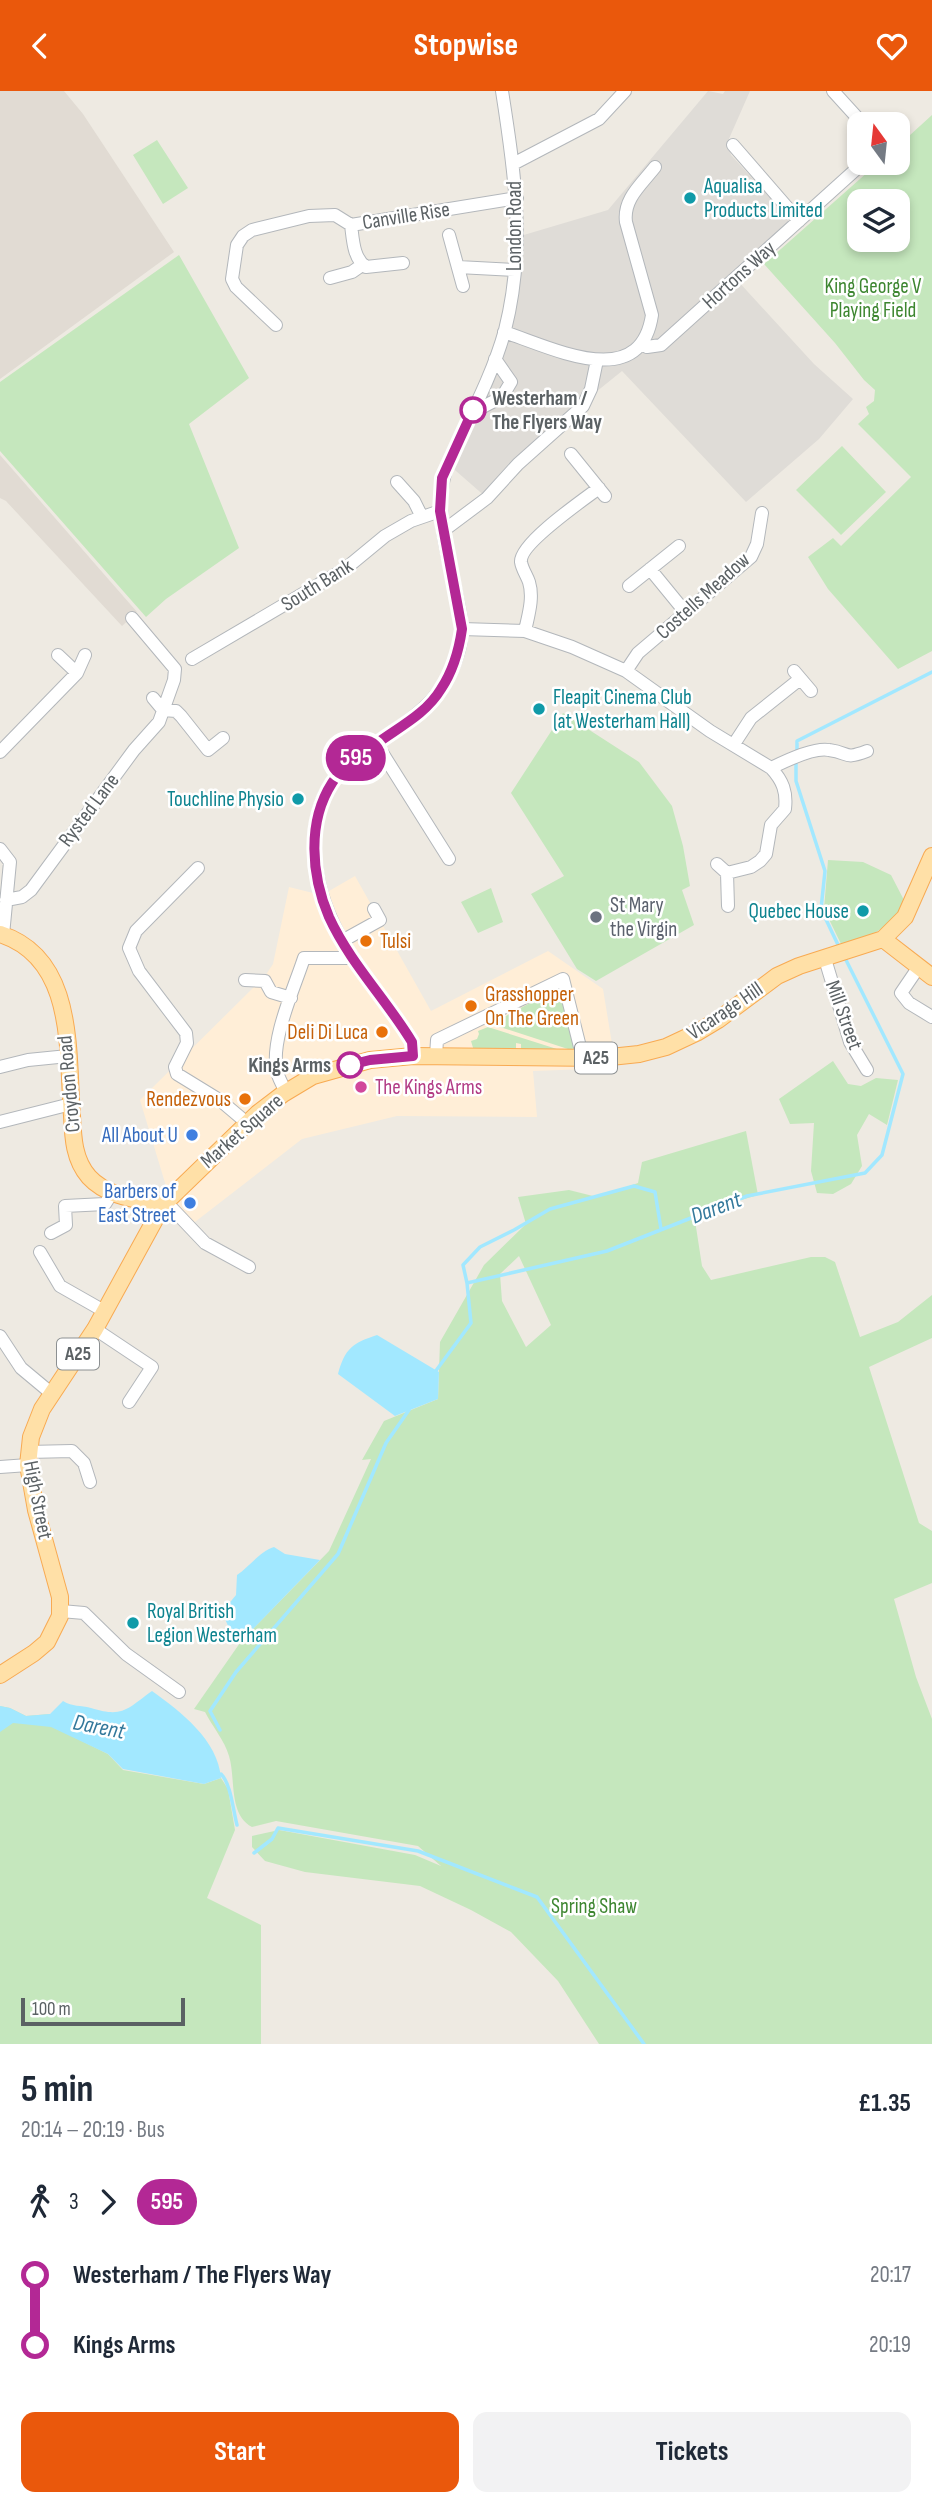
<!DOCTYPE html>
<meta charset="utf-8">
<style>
:root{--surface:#fff;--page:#f2f2f3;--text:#1f2937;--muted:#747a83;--accent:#ea580c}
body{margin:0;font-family:"Sofia Sans Condensed",sans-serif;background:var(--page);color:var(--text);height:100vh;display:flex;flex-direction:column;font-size:26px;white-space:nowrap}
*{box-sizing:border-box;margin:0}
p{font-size:23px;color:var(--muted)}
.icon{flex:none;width:38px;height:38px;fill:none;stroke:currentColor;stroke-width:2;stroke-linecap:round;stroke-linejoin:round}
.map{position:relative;height:1953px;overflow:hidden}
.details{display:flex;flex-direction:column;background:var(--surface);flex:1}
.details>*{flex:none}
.badge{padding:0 14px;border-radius:23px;font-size:24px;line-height:46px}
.needle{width:46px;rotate:345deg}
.fabs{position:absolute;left:847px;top:21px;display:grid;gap:14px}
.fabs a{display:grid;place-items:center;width:63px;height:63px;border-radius:14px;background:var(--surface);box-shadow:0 4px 10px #0003;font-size:35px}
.scale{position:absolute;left:21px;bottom:18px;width:164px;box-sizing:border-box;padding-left:7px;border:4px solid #5b6164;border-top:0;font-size:19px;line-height:24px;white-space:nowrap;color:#5b6164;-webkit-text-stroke:5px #fff;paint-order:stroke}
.map>.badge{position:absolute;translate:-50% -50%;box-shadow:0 0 0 4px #fff}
.legs{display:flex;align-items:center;gap:10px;height:77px;padding:0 21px;font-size:23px}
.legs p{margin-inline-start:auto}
.overview{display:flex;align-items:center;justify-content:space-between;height:119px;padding:0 21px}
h1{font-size:38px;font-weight:700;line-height:52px}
.primary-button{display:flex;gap:14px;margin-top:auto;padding:14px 21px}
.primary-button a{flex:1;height:80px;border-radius:14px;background:var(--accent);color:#fff;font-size:28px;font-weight:700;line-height:80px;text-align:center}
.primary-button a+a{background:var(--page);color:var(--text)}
ul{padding:0 21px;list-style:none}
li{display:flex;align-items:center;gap:24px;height:70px;font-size:26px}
li i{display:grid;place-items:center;width:10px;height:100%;margin:0 9px;background:currentColor}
li i::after{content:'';width:18px;height:18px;margin:-9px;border:5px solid;border-radius:50%;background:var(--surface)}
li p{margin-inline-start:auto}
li:first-child i{background:linear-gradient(#0000 50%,currentColor 0)}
li:last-child i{background:linear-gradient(currentColor 50%,#0000 0)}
header{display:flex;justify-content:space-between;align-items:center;height:91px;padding:0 21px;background:var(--accent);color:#fff;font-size:32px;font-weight:700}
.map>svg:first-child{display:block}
.commercial{fill:#ffeed7}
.industrial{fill:#dfdcd7}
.education{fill:#e1dbd3}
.green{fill:#c5e7bd;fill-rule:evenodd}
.water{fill:#a2e8ff}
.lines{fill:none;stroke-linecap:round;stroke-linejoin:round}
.stream{stroke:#a2e8ff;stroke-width:3.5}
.minor-casing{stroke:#b3b7bb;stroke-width:14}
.major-casing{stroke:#f8aa52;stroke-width:18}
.minor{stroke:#fff;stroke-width:12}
.major{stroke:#ffe0a7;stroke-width:16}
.line-1-casing{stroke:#fff;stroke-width:16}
.line-1{stroke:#b32895;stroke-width:10}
.culture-dot{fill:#0f9aa8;stroke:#fff;stroke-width:2.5}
.stop-1-dot{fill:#fff;stroke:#b32895;stroke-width:3.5}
.worship-dot{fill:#6b7280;stroke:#fff;stroke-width:2.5}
.food-dot{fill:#e8710a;stroke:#fff;stroke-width:2.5}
.hotel-dot{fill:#d1479c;stroke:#fff;stroke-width:2.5}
.shop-dot{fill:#3f7fe0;stroke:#fff;stroke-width:2.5}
.labels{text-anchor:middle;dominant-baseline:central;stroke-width:5;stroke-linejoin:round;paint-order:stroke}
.shield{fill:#fff;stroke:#8c9092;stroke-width:2}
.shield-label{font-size:19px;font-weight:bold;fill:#5b6164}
.culture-label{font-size:21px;fill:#0d838f;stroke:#fff;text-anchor:start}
.street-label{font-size:21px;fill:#5b6164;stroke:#fff}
.park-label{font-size:21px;fill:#3d8630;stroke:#fff}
.stop-label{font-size:21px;font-weight:bold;fill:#5b6164;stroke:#fff;text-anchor:start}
.worship-label{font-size:21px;fill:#5b616d;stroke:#fff;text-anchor:start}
.food-label{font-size:21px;fill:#c56008;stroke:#fff;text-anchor:start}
.hotel-label{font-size:21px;fill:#b23c85;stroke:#fff;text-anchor:start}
.shop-label{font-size:21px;fill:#366cbe;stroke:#fff;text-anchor:end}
.water-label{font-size:23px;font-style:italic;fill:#33789b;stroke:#fff}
</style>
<header><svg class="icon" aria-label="back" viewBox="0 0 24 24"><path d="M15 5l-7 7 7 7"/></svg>Stopwise<svg class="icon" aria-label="heart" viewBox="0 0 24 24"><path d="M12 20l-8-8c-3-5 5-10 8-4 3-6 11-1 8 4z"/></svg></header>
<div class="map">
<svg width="932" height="1953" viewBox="0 0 932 1953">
<rect width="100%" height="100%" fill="#eeeae2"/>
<path class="commercial" d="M355,785L431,920L548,860L603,898L616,977L533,980L537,1026L397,1025L302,1048L191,1134L172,1115L140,1009L265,885L273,873L289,796L317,803L329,800Z"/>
<path class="industrial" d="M708,0L723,3L725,0H750L728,50L731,64L795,134L737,189L814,273L853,308L819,348L746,411L622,280L596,301L487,407L448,373L504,241L517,146L608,119Z"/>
<path class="education" d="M0,0H64L83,23L174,161L0,288Z
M0,364L137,521L122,535L6,410L0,407Z"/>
<path class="green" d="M932,24V560L898,578L828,498L808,466L833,447L841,455L911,386L858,333L869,323L866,316L874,310L875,299L864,289L835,252L764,173L878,72H898V55ZM859,110H898V149H859Z
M157,49L188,97L163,113L133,64Z
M179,164L249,287L189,333L239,457L166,508L146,526L0,360V291Z
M842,355L886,401L841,444L796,399Z
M563,622L639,671L672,715L683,755L690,795L682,799L694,834L596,890L577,878L531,803L564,785L511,702Z
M828,769L863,771L891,784L906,813C883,840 875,844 842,855L824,818Z
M491,797L503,831L478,842L461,811Z
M556,898L561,902L575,956L571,959L491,933Z
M488,936L560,959L521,958V953L516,952V958L474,960L471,950L477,948L479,943L478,940Z
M833,970L848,993L861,995L876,987L898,989L887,1034L869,1023L857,1044L862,1075L851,1093L833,1103L817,1102L811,1080L814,1032L790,1033L779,1008Z
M746,1040L758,1104L694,1123L702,1175L711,1189L811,1166H825L835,1171L860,1246L898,1231L932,1204V1247L869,1276L919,1432L932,1440V1492L894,1508L916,1586L932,1628V1953H599L558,1890L511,1841L471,1819L420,1795L305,1781L265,1770L252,1756V1745L279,1739L415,1764L441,1775L418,1755L276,1730L252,1736C228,1723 236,1688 229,1665C225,1650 212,1635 205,1621L194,1618L242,1549L329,1460L371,1368L362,1369L384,1330L438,1308L440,1251L484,1174L526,1133L518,1106L569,1099L597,1106L638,1092L642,1071ZM519,1165L551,1234L526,1256L502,1210L500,1183Z
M0,1615L10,1617L26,1625L50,1623L64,1641L108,1663L123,1679L204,1693L221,1687L228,1698L235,1739L207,1807L261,1834V1953H0Z"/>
<path class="water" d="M377,1244L439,1281L438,1308L395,1325L338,1283C345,1257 353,1252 377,1244Z
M274,1456L285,1463L320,1469L252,1539L232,1544L222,1521L236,1504L237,1484C249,1476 259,1461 274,1456Z
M152,1600C181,1621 218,1649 221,1687L204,1693L123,1678L108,1663L51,1636L13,1632L0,1641V1615L10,1617L26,1625L50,1623L63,1610C73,1616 80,1614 91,1617C123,1627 127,1618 152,1600Z"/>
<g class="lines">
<path class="stream" d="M797,661V650L932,581
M796,668V690L825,780L821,818L840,858
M467,1192L463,1174L480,1156L514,1139L550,1118L634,1095L655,1101L661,1138
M435,1281L471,1232L467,1192L607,1160L747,1105L865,1082L882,1064L903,983L844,865
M220,1639L210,1620L236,1581L338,1463L386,1352L409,1319
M221,1683C231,1693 233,1719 237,1734
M254,1762L272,1748L278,1737L418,1760L537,1806L644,1953"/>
<defs>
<path id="minor" d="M833,0L863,33
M733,54L799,130
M513,73L599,28L625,0
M351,134C353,148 353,167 366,176L403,172
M449,144L463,195
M458,176L515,179
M330,187L352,181L362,174
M276,234L236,196L232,188L237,154L243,145L252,139L309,125L335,124L351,134L517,107
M504,241C551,256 640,303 652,224L626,131C623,108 641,94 655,76
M642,253L647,256L661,254L863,72
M471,322L502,306L511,291L495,268
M571,363L605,405
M397,391L414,410L422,426
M443,440L487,407L518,373L583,315L591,298L597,269
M650,478L686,522
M629,495L679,455
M462,538L525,540L572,556L626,580L710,640L771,677C783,690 787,701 785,718L771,734L766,763L760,770L751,776L727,782
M525,540C528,525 534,507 529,491C527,485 522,478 521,471C519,453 583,409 599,397
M58,564L77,582
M192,568L345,478L385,445L411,430L440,420
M626,580L638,562L751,466L757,453L762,422
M794,580L811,600
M153,607L163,619L176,620L181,625L208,659L223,647
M376,652L449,768
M734,653L751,627L800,588
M0,661L77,582L85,564
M771,677C785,670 814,656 829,659C851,662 843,669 867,660
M0,758L10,771L3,844
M717,773L727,782L728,815
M198,777L136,840L129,857L139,880L186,942L187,952L175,976L177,983L221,1010L247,1032
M6,809L22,806L31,799L134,659L159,631L174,589L175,578L132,527
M342,850L380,829L374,818
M825,868L850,951L867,979
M918,877L901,902L909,912L932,926
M245,889L265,890L271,901L291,907
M413,965L412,951C391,916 363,886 343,851C316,805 300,737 333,690C345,672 367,658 385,646C422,622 449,600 460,555C464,537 460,520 456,502C447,460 432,415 448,373C468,329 492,286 505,239C526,156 515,83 502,0
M436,965L437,949L563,888L583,968
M0,976L28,969L68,965
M286,1001C283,995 279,988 277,981C270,949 294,898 304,867H348L352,865
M0,1031L71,1013
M166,1111L205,1152L249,1176
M51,1142L66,1134L65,1115L105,1113L112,1102
M40,1161L60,1195L104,1220
M95,1238L152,1276L129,1311
M0,1245L21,1277L51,1302
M28,1361L72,1360L84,1372L90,1391
M0,1376L28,1374
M61,1520L84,1522L126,1563L179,1601"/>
<path id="major" d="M0,843C76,867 67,961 72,1025C73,1047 74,1069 89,1086C107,1106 139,1109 163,1114
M883,848L932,886
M0,1584L34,1562L47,1551L60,1525V1506L36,1419L28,1374L31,1346L42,1318L95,1238L163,1114L258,1022L283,1003L313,985L370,969L413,965L601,967L639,963L666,956L698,941L718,929L777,885L799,875L883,848L905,826L932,765"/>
</defs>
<use href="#minor" class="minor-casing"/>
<use href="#major" class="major-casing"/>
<use href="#minor" class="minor"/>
<use href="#major" class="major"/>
</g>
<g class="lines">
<defs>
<path id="line-1" d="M350,974L370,969L413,965L412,951C386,908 350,872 329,826C311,784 307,731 332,692C342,676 361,663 376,653C399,636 426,623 441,598C453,580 459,559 462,538L440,420L442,387L473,319"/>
</defs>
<use href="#line-1" class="line-1-casing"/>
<use href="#line-1" class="line-1"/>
</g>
<g class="culture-dot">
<circle cx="690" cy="107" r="7"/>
<circle cx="539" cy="618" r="7"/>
<circle cx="298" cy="708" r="7"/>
<circle cx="863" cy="820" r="7"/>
<circle cx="133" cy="1532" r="7"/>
</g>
<g class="stop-1-dot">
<circle cx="473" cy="319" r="12"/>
<circle cx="350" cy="974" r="12"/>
</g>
<circle class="worship-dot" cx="596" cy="826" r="7"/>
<g class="food-dot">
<circle cx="366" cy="850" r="7"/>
<circle cx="471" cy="915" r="7"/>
<circle cx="382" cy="941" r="7"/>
<circle cx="245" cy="1008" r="7"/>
</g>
<circle class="hotel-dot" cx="361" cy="996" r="7"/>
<g class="shop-dot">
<circle cx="192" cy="1044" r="7"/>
<circle cx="190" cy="1112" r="7"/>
</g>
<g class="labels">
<g class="shield">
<rect x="575" y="951.5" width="42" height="31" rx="5"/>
<rect x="57" y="1247.5" width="42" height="31" rx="5"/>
</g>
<g class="shield-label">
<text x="596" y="967">A25</text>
<text x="78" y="1263">A25</text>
</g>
<g class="culture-label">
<text x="704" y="95">Aqualisa<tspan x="704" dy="24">Products Limited</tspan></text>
<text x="553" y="606">Fleapit Cinema Club<tspan x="553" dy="24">(at Westerham Hall)</tspan></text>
<text x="284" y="708" text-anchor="end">Touchline Physio</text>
<text x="849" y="820" text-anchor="end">Quebec House</text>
<text x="147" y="1520">Royal British<tspan x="147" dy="24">Legion Westerham</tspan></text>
</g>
<g class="street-label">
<text transform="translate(406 125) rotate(-9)">Canville Rise</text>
<text transform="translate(514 135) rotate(-90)">London Road</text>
<text transform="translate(739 184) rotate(-42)">Hortons Way</text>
<text transform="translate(317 494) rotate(-32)">South Bank</text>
<text transform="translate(703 505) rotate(-42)">Costells Meadow</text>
<text transform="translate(89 719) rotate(-53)">Rysted Lane</text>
<text transform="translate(725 920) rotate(-34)">Vicarage Hill</text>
<text transform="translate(844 924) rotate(70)">Mill Street</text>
<text transform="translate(69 993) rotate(-95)">Croydon Road</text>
<text transform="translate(242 1040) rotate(-41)">Market Square</text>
<text transform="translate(38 1409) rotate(79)">High Street</text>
</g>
<g class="park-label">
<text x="873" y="195">King George V<tspan x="873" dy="24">Playing Field</tspan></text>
<text x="594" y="1815">Spring Shaw</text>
</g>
<g class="stop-label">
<text x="492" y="307">Westerham /<tspan x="492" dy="24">The Flyers Way</tspan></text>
<text x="331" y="974" text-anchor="end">Kings Arms</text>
</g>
<g class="worship-label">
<text x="610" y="814">St Mary<tspan x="610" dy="24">the Virgin</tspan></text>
</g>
<g class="food-label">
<text x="380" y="850">Tulsi</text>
<text x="485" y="903">Grasshopper<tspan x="485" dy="24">On The Green</tspan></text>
<text x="368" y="941" text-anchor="end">Deli Di Luca</text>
<text x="231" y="1008" text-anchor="end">Rendezvous</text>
</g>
<g class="hotel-label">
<text x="375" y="996">The Kings Arms</text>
</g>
<g class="shop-label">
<text x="178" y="1044">All About U</text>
<text x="176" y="1100">Barbers of<tspan x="176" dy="24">East Street</tspan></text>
</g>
<g class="water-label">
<text transform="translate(716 1117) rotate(-21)">Darent</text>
<text transform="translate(99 1636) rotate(11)">Darent</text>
</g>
</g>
</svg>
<div class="fabs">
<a><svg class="needle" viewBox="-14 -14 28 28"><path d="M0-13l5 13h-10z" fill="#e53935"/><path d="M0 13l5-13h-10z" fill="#747a83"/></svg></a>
<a><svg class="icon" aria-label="layers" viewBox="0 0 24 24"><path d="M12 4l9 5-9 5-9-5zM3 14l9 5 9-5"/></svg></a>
</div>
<div class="scale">100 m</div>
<b class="badge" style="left:356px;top:667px;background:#b32895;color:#fff">595</b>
</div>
<section class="details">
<div class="overview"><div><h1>5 min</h1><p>20:14 – 20:19 · Bus</p></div><b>£1.35</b></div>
<div class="legs"><svg class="icon" aria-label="walk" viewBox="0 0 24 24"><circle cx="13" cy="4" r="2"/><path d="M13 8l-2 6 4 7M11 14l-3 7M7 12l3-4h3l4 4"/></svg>3<svg class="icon" aria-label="forward" viewBox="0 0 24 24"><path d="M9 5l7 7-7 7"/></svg><b class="badge" style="background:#b32895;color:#fff">595</b></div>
<ul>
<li><i style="color:#b32895"></i><b>Westerham / The Flyers Way</b><p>20:17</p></li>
<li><i style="color:#b32895"></i><b>Kings Arms</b><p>20:19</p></li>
</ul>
<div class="primary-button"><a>Start</a><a>Tickets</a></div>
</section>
